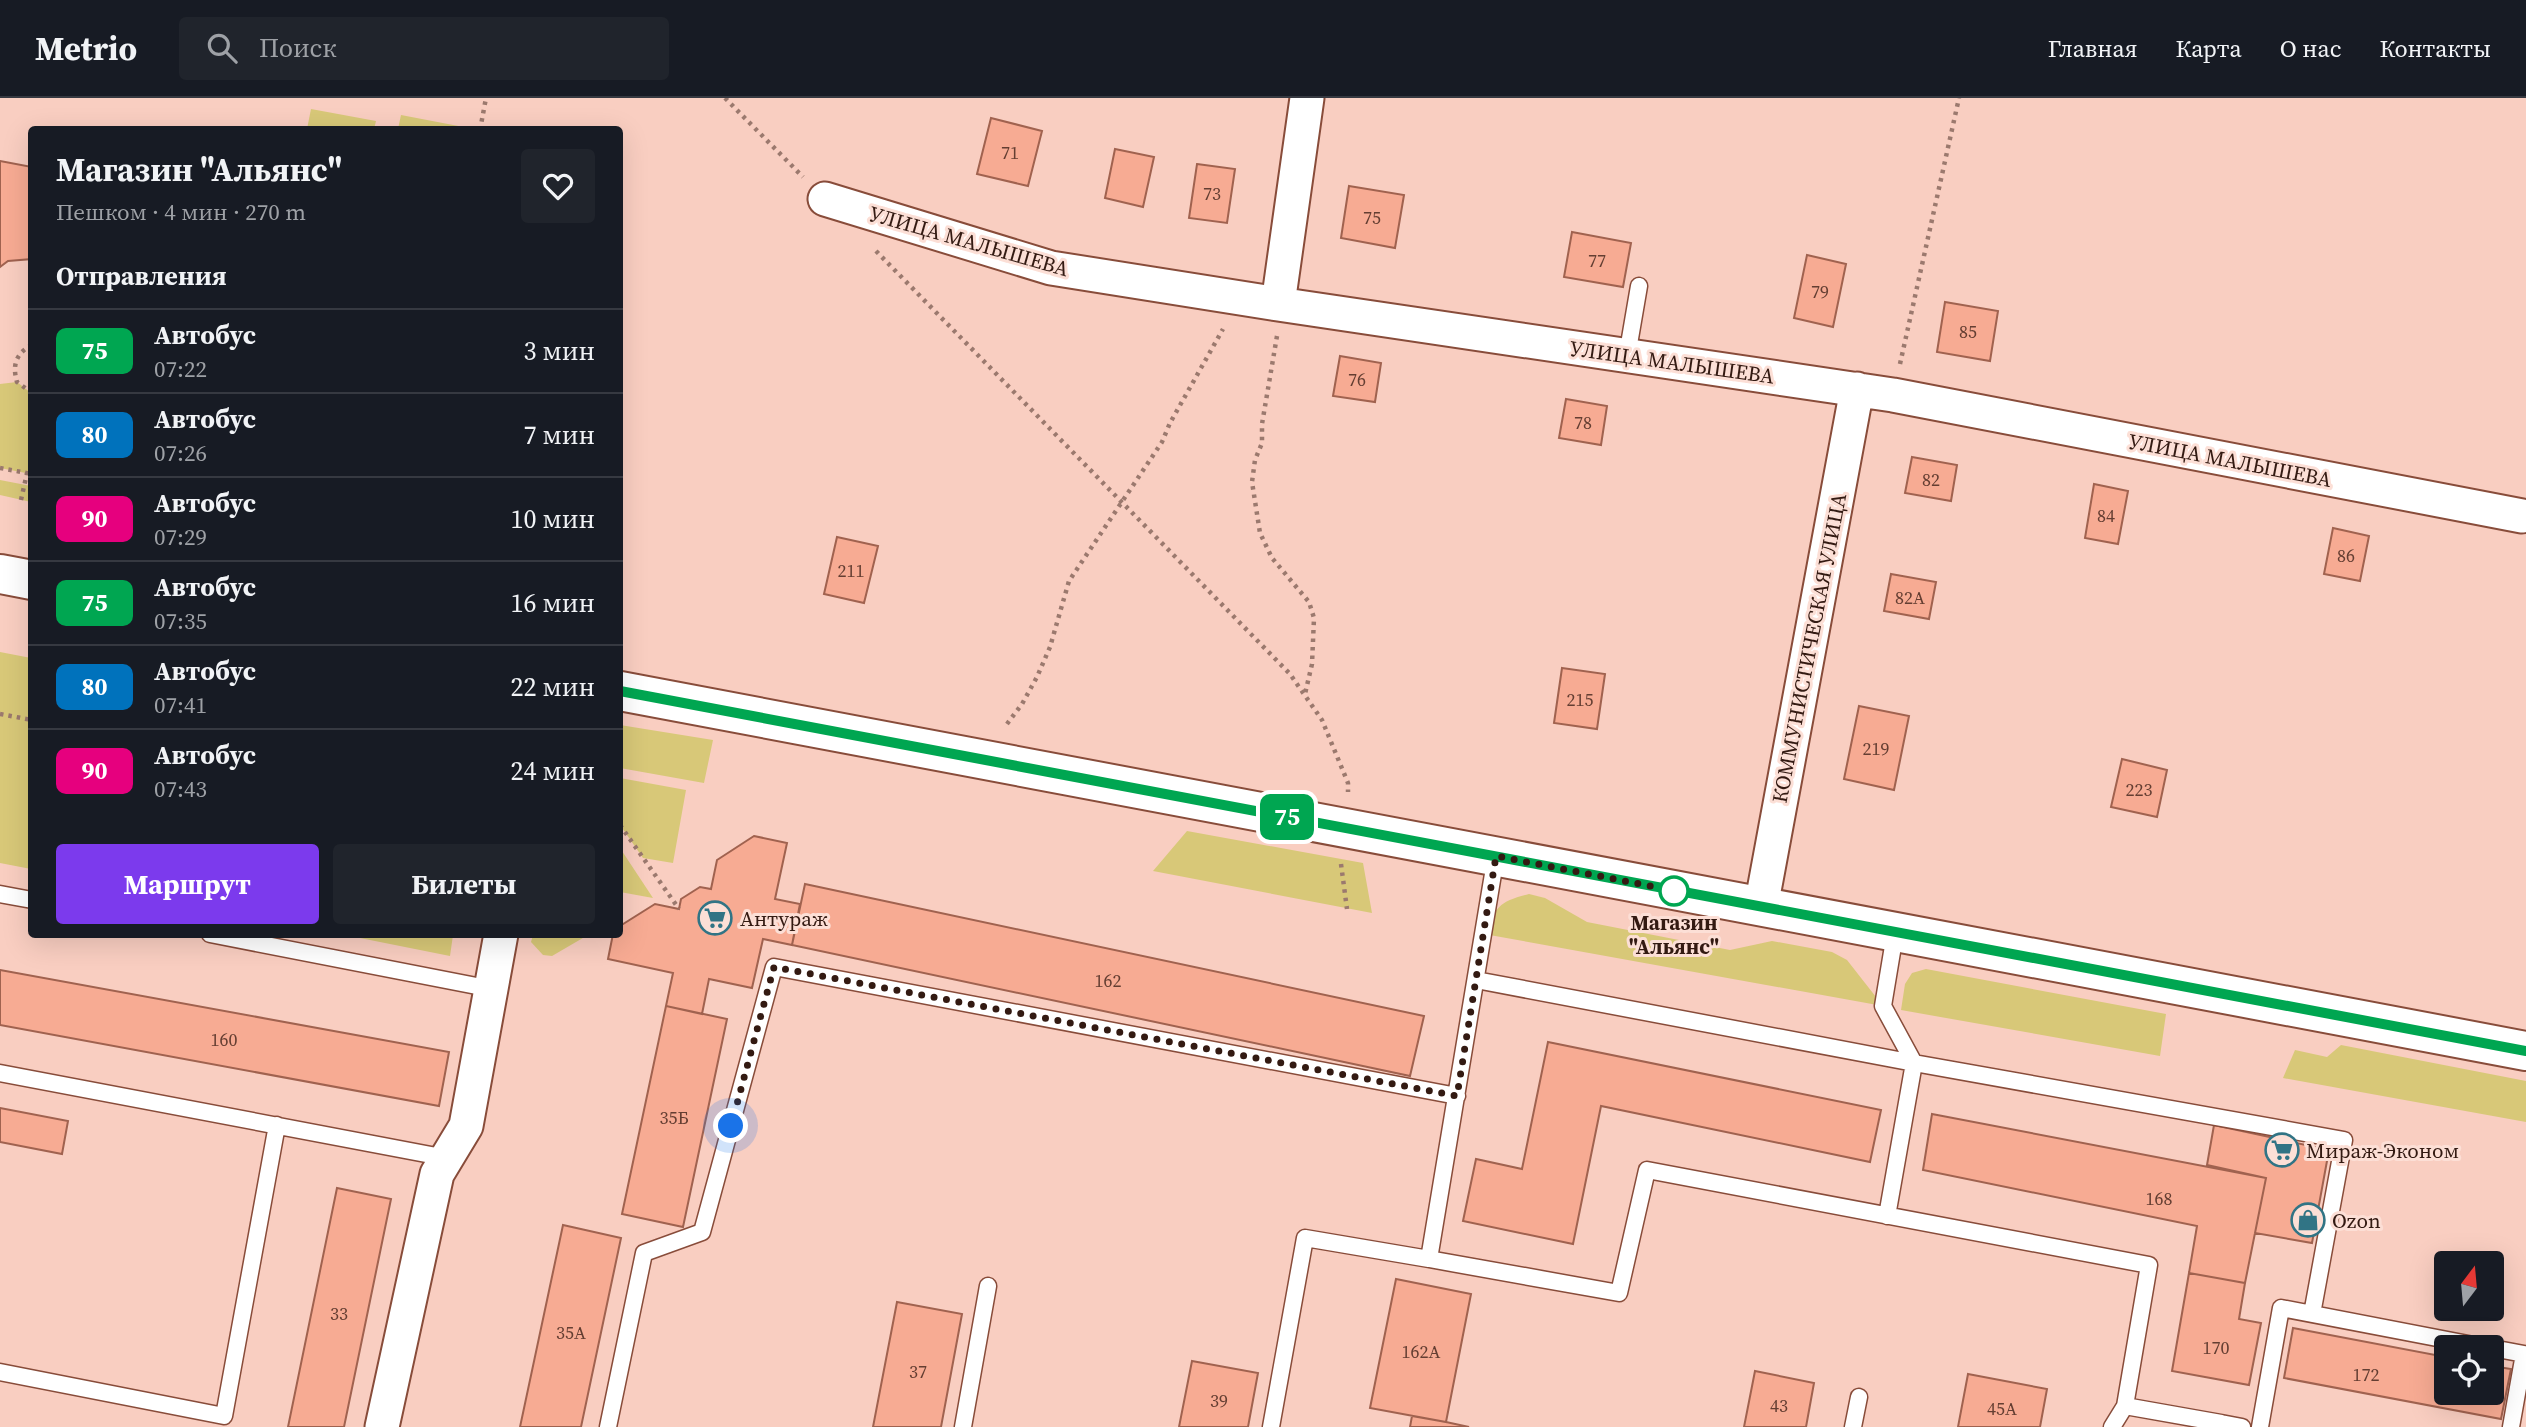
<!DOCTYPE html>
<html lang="ru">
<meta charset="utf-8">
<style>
:root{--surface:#171b24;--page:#20242c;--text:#f1f3f6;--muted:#9ea1a6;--line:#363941;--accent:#7c3aed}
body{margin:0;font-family:"Source Serif 4",serif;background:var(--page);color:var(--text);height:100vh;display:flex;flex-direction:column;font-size:26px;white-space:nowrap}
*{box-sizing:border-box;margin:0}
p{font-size:23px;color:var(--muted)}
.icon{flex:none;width:38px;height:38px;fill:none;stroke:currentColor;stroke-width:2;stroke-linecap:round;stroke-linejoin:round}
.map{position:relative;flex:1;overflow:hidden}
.sheet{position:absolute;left:28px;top:28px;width:595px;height:812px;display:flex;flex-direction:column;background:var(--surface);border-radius:7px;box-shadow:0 7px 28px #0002}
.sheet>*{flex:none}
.badge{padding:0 14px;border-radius:10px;font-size:24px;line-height:46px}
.needle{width:46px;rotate:16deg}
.controls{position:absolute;left:2434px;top:1153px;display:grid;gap:14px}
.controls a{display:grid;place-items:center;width:70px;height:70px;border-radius:7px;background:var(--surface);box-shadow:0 7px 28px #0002;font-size:35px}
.you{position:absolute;width:35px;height:35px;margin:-18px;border:5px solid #fff;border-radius:50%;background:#1a73e8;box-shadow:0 0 0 10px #1a73e833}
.map>.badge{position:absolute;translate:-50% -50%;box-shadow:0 0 0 4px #fff}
h2{padding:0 28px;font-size:26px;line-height:63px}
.round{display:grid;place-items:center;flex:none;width:74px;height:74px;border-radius:7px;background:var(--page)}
.overview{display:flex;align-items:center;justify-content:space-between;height:119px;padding:0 28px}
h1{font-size:33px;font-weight:700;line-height:52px}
.primary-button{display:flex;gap:14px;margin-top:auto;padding:14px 28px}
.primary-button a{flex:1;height:80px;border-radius:7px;background:var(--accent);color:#fff;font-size:28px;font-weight:700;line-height:80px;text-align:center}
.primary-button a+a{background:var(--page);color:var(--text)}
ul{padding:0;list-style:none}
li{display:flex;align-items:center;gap:21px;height:84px;padding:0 28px;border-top:2px solid var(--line)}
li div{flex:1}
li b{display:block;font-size:26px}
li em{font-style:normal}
li .badge{min-width:77px;font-weight:700;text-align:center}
header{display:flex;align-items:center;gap:42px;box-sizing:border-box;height:98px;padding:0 35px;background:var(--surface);border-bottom:2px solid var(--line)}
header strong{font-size:33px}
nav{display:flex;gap:38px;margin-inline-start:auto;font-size:24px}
.search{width:490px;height:63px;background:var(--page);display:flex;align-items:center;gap:18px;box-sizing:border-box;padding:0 24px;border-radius:7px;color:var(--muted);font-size:26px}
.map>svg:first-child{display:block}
.green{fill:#d8c878}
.building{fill:#f7ab93;stroke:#a0624f;stroke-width:2}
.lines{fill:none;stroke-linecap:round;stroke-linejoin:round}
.service-casing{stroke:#884c3a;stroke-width:19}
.minor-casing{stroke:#884c3a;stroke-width:37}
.tertiary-casing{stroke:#884c3a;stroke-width:42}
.path{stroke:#9b796e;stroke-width:4.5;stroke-dasharray:3.5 5;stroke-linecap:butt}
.service{stroke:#fff;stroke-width:16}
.minor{stroke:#fff;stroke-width:33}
.tertiary{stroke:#fff;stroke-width:38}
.line-casing{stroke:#fff;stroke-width:16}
.line{stroke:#00a651;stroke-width:10}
.walk{stroke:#331a12;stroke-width:7;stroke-dasharray:0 12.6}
.stop-dot{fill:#fff;stroke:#00a651;stroke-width:3.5}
.labels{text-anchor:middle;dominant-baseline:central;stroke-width:6;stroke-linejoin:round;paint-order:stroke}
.number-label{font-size:18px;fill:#643e32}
.street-label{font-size:21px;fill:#331a12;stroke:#fcdfd6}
.poi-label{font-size:21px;fill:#331a12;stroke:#fcdfd6;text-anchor:start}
.stop-label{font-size:21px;font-weight:bold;fill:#331a12;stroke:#fcdfd6}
</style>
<header>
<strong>Metrio</strong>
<div class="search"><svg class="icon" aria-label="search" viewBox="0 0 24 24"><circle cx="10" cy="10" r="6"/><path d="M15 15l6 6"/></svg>Поиск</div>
<nav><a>Главная</a><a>Карта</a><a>О нас</a><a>Контакты</a></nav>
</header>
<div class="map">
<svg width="2526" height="1329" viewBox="0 0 2526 1329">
<rect width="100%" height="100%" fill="#f9cec1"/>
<path class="green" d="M311,11L376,23L374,31H307Z
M401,17L474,31H398Z
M17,284L31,295V376L0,370V286Z
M0,382L31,388V404L0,397Z
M0,554L31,560V771L0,765Z
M620,627L713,642L704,685L620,670Z
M620,680L686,692L673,765L643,760L620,727Z
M1187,733L1363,765L1372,815L1153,773Z
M620,750L653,800L620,794Z
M1529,796L1545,800L1587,824L1730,852L1772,843L1832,854L1847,862L1883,908L1484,836C1495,809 1500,803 1529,796Z
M345,837L453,836V837L450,858Z
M533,837V836L588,837L552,858L543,857L531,844Z
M1926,871L2166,916L2160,958L1901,912L1905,886L1912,875Z
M2341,947L2526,983V1024L2283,980L2295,952L2327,959Z"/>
<path class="building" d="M991,20L1042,33L1028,88L977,76Z
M1115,51L1154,59L1143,109L1105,100Z
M0,63L32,69V161L8,163L0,169Z
M1197,66L1235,71L1227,125L1189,120Z
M1349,88L1404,97L1395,150L1341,140Z
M1572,134L1631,145L1623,189L1564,179Z
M1807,157L1846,166L1833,229L1794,220Z
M1945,204L1998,213L1990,263L1937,254Z
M1340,258L1381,265L1375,304L1333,298Z
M1566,301L1607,308L1601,347L1559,340Z
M1912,359L1957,367L1951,403L1905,395Z
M2094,386L2128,393L2118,446L2085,440Z
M2333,430L2369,438L2360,483L2324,476Z
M837,439L878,448L864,505L824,496Z
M1891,476L1936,484L1929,521L1884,513Z
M1562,570L1605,576L1597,631L1554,625Z
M1859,608L1909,618L1894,692L1844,681Z
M2122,661L2167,672L2157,719L2111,709Z
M754,738L787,745L775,801L800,806L792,847L763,841L752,890L709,881L702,916L666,908L673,875L608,861L613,836H620V828L655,806L679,811L681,801L700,789L711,791L717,762Z
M805,786L1424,918L1410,978L792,847Z
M0,872L449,954L439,1008L0,927Z
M666,908L727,921L683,1129L622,1116Z
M1548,944L1881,1012L1870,1064L1601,1008L1573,1146L1463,1123L1476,1061L1522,1071Z
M0,1010L68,1023L62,1056L0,1044Z
M1932,1016L2266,1080L2245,1185L2189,1175L2197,1128L1923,1072Z
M2214,1027L2329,1052L2312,1145L2255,1135L2266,1080L2207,1067Z
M337,1090L391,1101L344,1329H288Z
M563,1127L621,1140L581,1329H520Z
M2189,1175L2245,1185L2239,1221L2261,1225L2249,1287L2172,1273Z
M1396,1181L1471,1196L1446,1324L1370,1310Z
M897,1204L962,1216L941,1329H873Z
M2293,1230L2446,1259V1295H2492V1268L2511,1271L2501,1321L2284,1280Z
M1192,1263L1258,1275L1248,1329H1179Z
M1755,1273L1814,1285L1806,1329H1744Z
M1968,1276L2047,1291L2040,1329H1958Z
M1412,1318L1446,1324L1469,1329H1410Z"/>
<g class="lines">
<defs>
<path id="service" d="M1627,258L1639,188
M1496,758L1429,1161L1619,1195L1647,1072L2149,1167L2125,1308L2221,1325
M0,796L32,802
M210,836L492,891
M1476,882L1914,965L2344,1042L2312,1216
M0,975L447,1060
M1887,1118L1914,965L1883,908L1895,836
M2492,1250L2524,1256L2511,1329
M0,1274L224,1318L277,1027
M608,1329L644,1155L702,1134L774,869L1457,998
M963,1329L988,1188
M1271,1329L1305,1140L1429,1161
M1853,1329L1859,1299
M2112,1329L2125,1308
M2220,1329L2221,1325L2242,1329
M2260,1329L2281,1210L2489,1250"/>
<path id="minor" d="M825,101L1051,170L1278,206L1893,297L2522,418
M1278,206L1307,0
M1761,809L1857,291
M382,1329L437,1076L466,1028L501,836"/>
<path id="tertiary" d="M0,476L32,482
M620,593L2526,953"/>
</defs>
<use href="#service" class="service-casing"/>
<use href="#minor" class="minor-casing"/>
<use href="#tertiary" class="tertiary-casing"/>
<path class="path" d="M725,0L803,79
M480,32L486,0
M876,153L1290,576L1322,622L1348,685V694
M1277,238L1262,326V345L1255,362L1252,384L1260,435L1272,460L1309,504L1314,520L1312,566L1305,596
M32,247C16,255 12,267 17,284L32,295
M1900,266L1959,0
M0,370L32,376
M21,402L27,375
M0,616L32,622
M1007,626L1022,606L1037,579L1050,549L1069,483L1162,344L1170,325L1223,231
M620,727L679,811
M1341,766L1347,811"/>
<use href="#service" class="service"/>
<use href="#minor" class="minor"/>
<use href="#tertiary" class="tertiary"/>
</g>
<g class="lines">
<defs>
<path id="line" d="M620,593L2526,953"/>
</defs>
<use href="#line" class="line-casing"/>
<use href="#line" class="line"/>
<path class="walk" d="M731,1028L774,869L1457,998L1496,758L1676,793H1674"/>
</g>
<defs>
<symbol id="supermarket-ring" viewBox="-11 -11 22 22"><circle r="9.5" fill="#fcdfd6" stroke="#317485" stroke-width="1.5"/><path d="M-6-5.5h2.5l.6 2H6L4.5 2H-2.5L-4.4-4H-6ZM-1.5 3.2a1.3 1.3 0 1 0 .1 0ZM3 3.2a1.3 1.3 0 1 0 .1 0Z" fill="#317485"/></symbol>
<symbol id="shop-ring" viewBox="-11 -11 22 22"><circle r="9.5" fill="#fcdfd6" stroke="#317485" stroke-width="1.5"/><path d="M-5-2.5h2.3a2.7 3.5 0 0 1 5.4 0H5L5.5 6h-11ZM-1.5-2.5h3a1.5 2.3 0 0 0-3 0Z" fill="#317485"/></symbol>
</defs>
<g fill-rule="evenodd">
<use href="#supermarket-ring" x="696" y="801" width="38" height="38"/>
<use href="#supermarket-ring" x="2263" y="1033" width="38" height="38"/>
<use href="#shop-ring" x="2289" y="1103" width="38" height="38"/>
</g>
<circle class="stop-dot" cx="1674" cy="793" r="14"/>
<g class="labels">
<g class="number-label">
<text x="1010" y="54">71</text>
<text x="1212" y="95">73</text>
<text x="1372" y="119">75</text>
<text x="1597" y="162">77</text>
<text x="1820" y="193">79</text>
<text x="1968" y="233">85</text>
<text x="1357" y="281">76</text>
<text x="1583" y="324">78</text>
<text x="1931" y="381">82</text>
<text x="2106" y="417">84</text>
<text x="2346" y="457">86</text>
<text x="851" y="472">211</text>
<text x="1910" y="499">82А</text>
<text x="1580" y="601">215</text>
<text x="1876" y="650">219</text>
<text x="2139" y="691">223</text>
<text x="1108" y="882">162</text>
<text x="224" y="941">160</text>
<text x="674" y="1019">35Б</text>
<text x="2159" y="1100">168</text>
<text x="339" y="1215">33</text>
<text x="571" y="1234">35А</text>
<text x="2216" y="1249">170</text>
<text x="1421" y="1253">162А</text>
<text x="918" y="1273">37</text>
<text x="2366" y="1276">172</text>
<text x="1219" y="1302">39</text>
<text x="1779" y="1307">43</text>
<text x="2002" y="1310">45А</text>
</g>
<g class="street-label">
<text transform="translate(969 143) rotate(16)">УЛИЦА МАЛЫШЕВА</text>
<text transform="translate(1672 264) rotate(8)">УЛИЦА МАЛЫШЕВА</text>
<text transform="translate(2230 362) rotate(11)">УЛИЦА МАЛЫШЕВА</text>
<text transform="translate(1809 550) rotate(-79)">КОММУНИСТИЧЕСКАЯ УЛИЦА</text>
</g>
<g class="poi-label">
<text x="740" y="820">Антураж</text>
<text x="2306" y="1052">Мираж-Эконом</text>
<text x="2332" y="1122">Ozon</text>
</g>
<g class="stop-label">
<text x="1674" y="824">Магазин<tspan x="1674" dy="24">"Альянс"</tspan></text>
</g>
</g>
</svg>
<div class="controls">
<a><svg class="needle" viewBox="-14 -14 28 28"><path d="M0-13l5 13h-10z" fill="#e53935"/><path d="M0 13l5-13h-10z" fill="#9ea1a6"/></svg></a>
<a><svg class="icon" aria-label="locate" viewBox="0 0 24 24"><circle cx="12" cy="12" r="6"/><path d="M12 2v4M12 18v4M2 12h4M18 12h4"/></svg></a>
</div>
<div class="you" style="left:731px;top:1028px"></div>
<b class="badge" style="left:1287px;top:719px;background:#00a651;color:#fff">75</b>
<section class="sheet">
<div class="overview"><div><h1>Магазин &quot;Альянс&quot;</h1><p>Пешком · 4 мин · 270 m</p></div><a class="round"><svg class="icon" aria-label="heart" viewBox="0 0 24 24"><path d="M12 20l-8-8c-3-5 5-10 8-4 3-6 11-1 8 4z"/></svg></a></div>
<h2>Отправления</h2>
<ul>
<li><span class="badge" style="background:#00a651;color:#fff">75</span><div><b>Автобус</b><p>07:22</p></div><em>3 мин</em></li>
<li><span class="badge" style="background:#0072bc;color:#fff">80</span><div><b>Автобус</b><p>07:26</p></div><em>7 мин</em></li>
<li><span class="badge" style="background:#e6007e;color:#fff">90</span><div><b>Автобус</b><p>07:29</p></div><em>10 мин</em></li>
<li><span class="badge" style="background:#00a651;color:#fff">75</span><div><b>Автобус</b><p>07:35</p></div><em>16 мин</em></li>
<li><span class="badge" style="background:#0072bc;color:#fff">80</span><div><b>Автобус</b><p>07:41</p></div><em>22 мин</em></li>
<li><span class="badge" style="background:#e6007e;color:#fff">90</span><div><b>Автобус</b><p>07:43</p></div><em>24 мин</em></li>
</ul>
<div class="primary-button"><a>Маршрут</a><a>Билеты</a></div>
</section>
</div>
